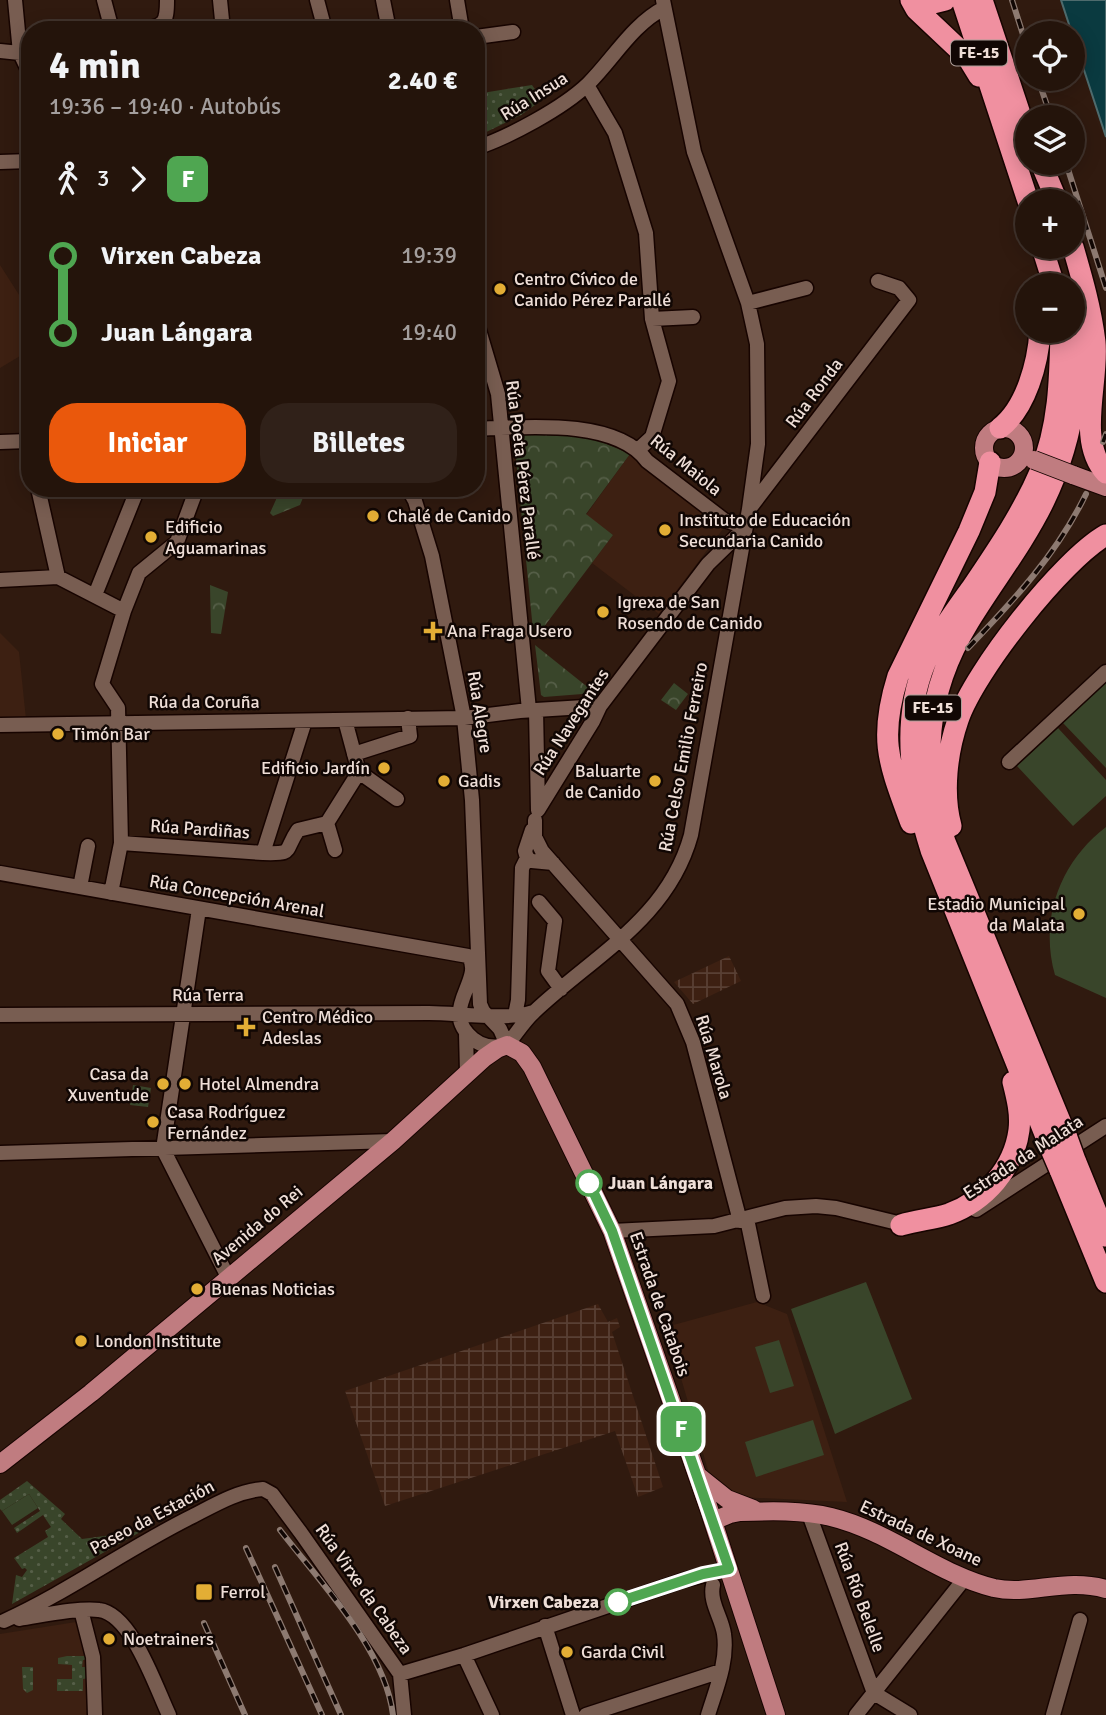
<!DOCTYPE html>
<html lang="es">
<meta charset="utf-8">
<style>
:root{--surface:#24140b;--page:#302119;--text:#f1f3f6;--muted:#a39e9d;--line:#41332c;--accent:#ea580c}
body{margin:0;font-family:Signika,sans-serif;background:var(--page);color:var(--text);height:100vh;display:flex;flex-direction:column;font-size:26px;white-space:nowrap}
*{box-sizing:border-box;margin:0}
p{font-size:23px;color:var(--muted)}
.icon{flex:none;width:38px;height:38px;fill:none;stroke:currentColor;stroke-width:2;stroke-linecap:round;stroke-linejoin:round}
.map{position:relative;flex:1;overflow:hidden}
.sheet{position:absolute;left:21px;top:21px;width:464px;height:476px;display:flex;flex-direction:column;background:var(--surface);border-radius:28px;box-shadow:0 4px 18px #0003,0 0 0 2px var(--line)}
.sheet>*{flex:none}
.badge{padding:0 14px;border-radius:10px;font-size:24px;line-height:46px}
.buttons{position:absolute;left:1015px;top:21px;display:grid;gap:14px}
.buttons a{display:grid;place-items:center;width:70px;height:70px;border-radius:50%;background:var(--surface);box-shadow:0 4px 18px #0003,0 0 0 2px var(--line);font-size:35px}
.map>.badge{position:absolute;translate:-50% -50%;box-shadow:0 0 0 4px #fff}
.legs{display:flex;align-items:center;gap:10px;height:77px;padding:0 28px;font-size:23px}
.legs p{margin-inline-start:auto}
.summary{display:flex;align-items:center;justify-content:space-between;height:119px;padding:0 28px}
h1{font-size:38px;font-weight:800;line-height:52px}
.cta{display:flex;gap:14px;margin-top:auto;padding:14px 28px}
.cta a{flex:1;height:80px;border-radius:28px;background:var(--accent);color:#fff;font-size:28px;font-weight:800;line-height:80px;text-align:center}
.cta a+a{background:var(--page);color:var(--text)}
ul{padding:0 28px;list-style:none}
li{display:flex;align-items:center;gap:24px;height:77px;font-size:26px}
li i{display:grid;place-items:center;width:10px;height:100%;margin:0 9px;background:currentColor}
li i::after{content:'';width:18px;height:18px;margin:-9px;border:5px solid;border-radius:50%;background:var(--surface)}
li p{margin-inline-start:auto}
li:first-child i{background:linear-gradient(#0000 50%,currentColor 0)}
li:last-child i{background:linear-gradient(currentColor 50%,#0000 0)}
.map>svg:first-child{display:block}
.built{fill:#3d2012}
.industrial{fill:url(#industrial-grid)}
.grass{fill:url(#grass-dots)}
.park{fill:url(#park-crowns)}
.pitch{fill:#39452a}
.water{fill:#0a3a40;stroke:#4e6b6d;stroke-width:2}
.lines{fill:none;stroke-linecap:round;stroke-linejoin:round}
.minor-casing{stroke:#170400;stroke-width:17}
.major-casing{stroke:#170400;stroke-width:20}
.highway-casing{stroke:#170400;stroke-width:24}
.minor{stroke:#785d51;stroke-width:14}
.major{stroke:#c07c80;stroke-width:18}
.highway{stroke:#f090a0;stroke-width:21}
.rail-casing{stroke:#8d7a71;stroke-width:6}
.rail{stroke:#110704;stroke-width:3.5;stroke-dasharray:10;stroke-linecap:butt}
.major-bridge-casing{stroke:#170400;stroke-width:20;stroke-linecap:butt}
.highway-bridge-casing{stroke:#170400;stroke-width:24;stroke-linecap:butt}
.major-bridge{stroke:#c07c80;stroke-width:18}
.highway-bridge{stroke:#f090a0;stroke-width:21}
.line-1-casing{stroke:#fff;stroke-width:16}
.line-1{stroke:#4fa651;stroke-width:10}
.poi-dot{fill:#e3ae35;stroke:#110704;stroke-width:2.5}
.stop-1-dot{fill:#fff;stroke:#4fa651;stroke-width:3.5}
.labels{text-anchor:middle;dominant-baseline:central;stroke-width:5;stroke-linejoin:round;paint-order:stroke}
.shield{fill:#110704;stroke:#ac9e98;stroke-width:2}
.shield-label{font-size:16px;font-weight:bold;fill:#eeded7}
.street-label{font-size:18px;fill:#eeded7;stroke:#110704}
.poi-label{font-size:18px;fill:#eeded7;stroke:#110704;text-anchor:start}
.stop-label{font-size:18px;font-weight:bold;fill:#eeded7;stroke:#110704;text-anchor:start}
</style>
<div class="map">
<svg width="1106" height="1715" viewBox="0 0 1106 1715">
<defs>
<pattern id="industrial-grid" width="8" height="8" patternUnits="userSpaceOnUse" patternTransform="scale(1.75)"><rect width="8" height="8" fill="#3d2012"/><path d="M0 4h8M4 0v8" fill="none" stroke="#594034"/></pattern>
<pattern id="grass-dots" width="8" height="8" patternUnits="userSpaceOnUse" patternTransform="scale(1.75)"><rect width="8" height="8" fill="#39452a"/><path d="M2 2h.1M6 6h.1" fill="none" stroke="#565f48" stroke-width="1.8" stroke-linecap="round"/></pattern>
<pattern id="park-crowns" width="20" height="18" patternUnits="userSpaceOnUse" patternTransform="scale(1.75)"><rect width="20" height="18" fill="#39452a"/><path d="M2 6a3 3 0 1 1 6 0M12 15a3 3 0 1 1 6 0" fill="none" stroke="#565f48"/></pattern>
</defs>
<rect width="100%" height="100%" fill="#301a0f"/>
<path class="built" d="M0,265L30,312V350L0,368Z
M630,454L726,525L659,614L592,563L613,535L586,515Z
M0,633L19,652L26,719L0,720Z
M757,1302L787,1314L847,1502L739,1497L710,1477L666,1327Z
M76,1622L80,1624L88,1660L89,1715H0V1634Z"/>
<path class="industrial" d="M729,956L741,981L693,1004L674,982Z
M598,1304L608,1322L617,1318L620,1327L612,1332L663,1487L638,1497L615,1431L385,1506L345,1391Z"/>
<path class="grass" d="M532,85L542,100L521,115L476,137V94Z
M27,1481L65,1514L61,1519L82,1539L142,1531L12,1604L16,1575L22,1577L27,1570L25,1568L22,1569L14,1558L48,1537L45,1531L51,1527L43,1515L17,1533L14,1528L40,1511L29,1494L2,1511L0,1509V1500Z
M67,1656H87L88,1660H83L82,1667H88V1678L83,1679V1691H57V1679H72V1665L58,1664V1658Z
M22,1667H33V1690L27,1693L23,1689Z"/>
<path class="park" d="M555,434L597,440L630,454L586,514L613,535L534,640L514,439L518,435Z
M286,488H307L300,505L273,516L270,513L279,493L283,495Z
M210,585L228,592L221,634L211,633Z
M535,645L595,693L544,697L541,695Z
M674,683L688,694L676,710L661,700Z
M133,1085L151,1088L148,1107L130,1105Z"/>
<path class="pitch" d="M1106,682V768L1063,723Z
M1058,728L1106,780V796L1073,826L1017,766Z
M1106,827V998L1055,975C1039,919 1060,862 1106,827Z
M866,1282L912,1399L835,1434L791,1309Z
M779,1340L794,1386L770,1393L755,1347Z
M813,1420L824,1455L756,1477L745,1442Z
M29,1494L38,1508L12,1525L2,1511Z"/>
<path class="water" d="M1061,0H1106V137Z"/>
<g class="lines">
<defs>
<path id="minor" d="M15,0L20,53H30
M104,0L112,30
M220,0L223,30
M317,0L325,30
M383,0L389,30
M457,0L462,30
M141,30C164,26 167,24 167,0
M476,37L513,32
M0,51L20,53L30,74
M587,85L615,133L646,233L652,319L669,381L652,437L639,449
M476,148C509,137 563,108 588,84C614,58 632,25 664,8
M0,162L30,161
M748,303L806,288
M652,319L693,317
M476,320L498,394L529,710
M476,429C524,427 616,418 647,461L724,520L746,527L708,564L600,706L593,721L538,810
M0,442L28,441L30,450
M38,488L58,577
M408,488L415,501L432,556L464,718L472,800L480,1004L483,1011L500,1029L507,1045
M750,508L909,300L899,288L878,281
M0,580L58,577L124,611L102,684L118,708L121,843L111,893
M95,595L138,488
M124,611L139,573L177,542L197,488
M536,710L538,810
M0,725L464,718L520,711L600,706
M354,754L410,736L408,718
M1009,762L1106,672
M359,772L397,799
M535,820V837L542,851L677,1004L693,1042L740,1221
M327,823L359,772L345,720
M327,823L335,850
M532,830L525,851L527,858L532,861L553,863
M121,843L263,853L305,721
M263,853C295,854 283,852 298,830L327,823
M0,873L468,956
M80,887L88,846
M539,902L555,921L548,971L561,989
M199,909L163,1149L228,1277
M469,957C484,981 438,1010 473,1039C483,1047 491,1047 504,1046
M0,1015L429,1013C458,1013 507,1021 533,1012
M515,1015L518,1000L522,868L527,858
M466,1033L467,1073
M507,1045C516,1034 524,1021 534,1012C593,956 668,919 691,835L749,509L758,444L757,344L748,303L694,152L663,0
M0,1153L393,1141
M976,1210L1106,1126
M747,1219L763,1296
M612,1231L714,1226L785,1208L816,1206L836,1208L910,1226
M809,1514L874,1693
M81,1610L93,1657L95,1715
M19,1619C40,1616 79,1607 99,1610C132,1614 156,1688 169,1715
M4,1621C70,1591 128,1548 193,1516C216,1504 238,1491 263,1489L272,1494L301,1533L400,1674L464,1655L684,1580L729,1569
M545,1626L573,1715
M464,1655L492,1715
M400,1674L404,1715
M874,1693L910,1715
M586,1715L721,1671
M708,1715C716,1689 728,1661 724,1634C722,1618 709,1602 713,1585
M856,1715L965,1578
M1053,1715L1080,1620"/>
<path id="major" d="M984 448a20 20 0 1 1 40 0a20 20 0 1 1-40 0Z
M1073,475L1106,487
M0,1464L91,1393L393,1141L484,1058L497,1049L507,1045L522,1053L532,1067L612,1231L708,1506L776,1715
M697,1475L727,1499L753,1509
M713,1521L730,1514L740,1512C769,1511 803,1510 831,1517C889,1531 937,1574 994,1588C1030,1596 1065,1577 1106,1589"/>
<path id="highway" d="M911,0L916,9L968,58L979,76
M924,0L933,3L945,0
M962,0L1028,201
M982,0L1027,135
M1041,163L1057,201
M1042,247L1054,285
M1073,247C1082,278 1091,309 1095,342C1099,382 1076,441 1106,473
M1000,428C1026,408 1038,363 1040,331
M911,823C889,763 878,740 898,676L969,531L985,492L990,462
M951,826C942,793 947,752 958,720C974,672 1062,560 1106,535
M1067,1138L945,842C920,765 925,693 968,623C993,582 1023,544 1044,501C1076,435 1085,360 1073,288
M1051,1149L931,850C912,789 900,724 925,663C937,635 956,610 973,586C998,549 1023,512 1040,472C1059,427 1060,379 1061,331
M1075,1160L1106,1236
M1060,1170L1106,1282
M901,1225C917,1220 934,1219 949,1214C985,1201 1014,1168 1019,1130C1021,1114 1017,1098 1013,1082"/>
</defs>
<use href="#minor" class="minor-casing"/>
<use href="#major" class="major-casing"/>
<use href="#highway" class="highway-casing"/>
<use href="#minor" class="minor"/>
<use href="#major" class="major"/>
<use href="#highway" class="highway"/>
<defs>
<path id="rail" d="M1012,0L1027,47
M1038,79L1051,117
M1066,163L1106,288
M1103,442L1106,434
M968,648C1014,600 1057,554 1086,494
M280,1530C320,1582 385,1649 393,1715
M246,1548L322,1715
M275,1567L341,1715
M204,1623L245,1715"/>
</defs>
<use href="#rail" class="rail-casing"/>
<use href="#rail" class="rail"/>
<defs>
<path id="major-bridge" d="M1034,460L1073,475"/>
<path id="highway-bridge" d="M1067,1138L1075,1160
M1051,1149L1060,1170"/>
</defs>
<use href="#major-bridge" class="major-bridge-casing"/>
<use href="#highway-bridge" class="highway-bridge-casing"/>
<use href="#major-bridge" class="major-bridge"/>
<use href="#highway-bridge" class="highway-bridge"/>
</g>
<g class="lines">
<defs>
<path id="line-1" d="M589,1183L612,1231L729,1569L703,1574L618,1602"/>
</defs>
<use href="#line-1" class="line-1-casing"/>
<use href="#line-1" class="line-1"/>
</g>
<g class="poi-dot">
<circle cx="500" cy="289" r="7"/>
<circle cx="373" cy="516" r="7"/>
<circle cx="665" cy="530" r="7"/>
<circle cx="151" cy="537" r="7"/>
<circle cx="603" cy="612" r="7"/>
<path d="M429.5 620.5h7v7h7v7h-7v7h-7v-7h-7v-7h7z"/>
<circle cx="58" cy="734" r="7"/>
<circle cx="384" cy="768" r="7"/>
<circle cx="444" cy="781" r="7"/>
<circle cx="655" cy="781" r="7"/>
<circle cx="1079" cy="914" r="7"/>
<path d="M242.5 1016.5h7v7h7v7h-7v7h-7v-7h-7v-7h7z"/>
<circle cx="163" cy="1084" r="7"/>
<circle cx="185" cy="1084" r="7"/>
<circle cx="153" cy="1122" r="7"/>
<circle cx="197" cy="1289" r="7"/>
<circle cx="81" cy="1341" r="7"/>
<rect x="195" y="1583" width="18" height="18" rx="3.5"/>
<circle cx="109" cy="1639" r="7"/>
<circle cx="567" cy="1652" r="7"/>
</g>
<g class="stop-1-dot">
<circle cx="589" cy="1183" r="12"/>
<circle cx="618" cy="1602" r="12"/>
</g>
<g class="labels">
<g class="shield">
<rect x="951" y="40.5" width="56" height="25" rx="5"/>
<rect x="905" y="695.5" width="56" height="25" rx="5"/>
</g>
<g class="shield-label">
<text x="979" y="53">FE-15</text>
<text x="933" y="708">FE-15</text>
</g>
<g class="street-label">
<text transform="translate(534 96) rotate(-32)">Rúa Insua</text>
<text transform="translate(814 393) rotate(-53)">Rúa Ronda</text>
<text transform="translate(686 465) rotate(39)">Rúa Maiola</text>
<text transform="translate(523 470) rotate(83)">Rúa Poeta Pérez Parallé</text>
<text x="204" y="702">Rúa da Coruña</text>
<text transform="translate(480 712) rotate(81)">Rúa Alegre</text>
<text transform="translate(571 722) rotate(-57)">Rúa Navegantes</text>
<text transform="translate(683 757) rotate(-79)">Rúa Celso Emilio Ferreiro</text>
<text transform="translate(200 829) rotate(4)">Rúa Pardiñas</text>
<text transform="translate(237 896) rotate(10)">Rúa Concepción Arenal</text>
<text x="208" y="995">Rúa Terra</text>
<text transform="translate(714 1057) rotate(73)">Rúa Marola</text>
<text transform="translate(1023 1157) rotate(-33)">Estrada da Malata</text>
<text transform="translate(257 1225) rotate(-40)">Avenida do Rei</text>
<text transform="translate(660 1304) rotate(71)">Estrada de Catabois</text>
<text transform="translate(152 1517) rotate(-28)">Paseo da Estación</text>
<text transform="translate(921 1533) rotate(25)">Estrada de Xoane</text>
<text transform="translate(364 1589) rotate(55)">Rúa Virxe da Cabeza</text>
<text transform="translate(860 1597) rotate(70)">Rúa Río Belelle</text>
</g>
<g class="poi-label">
<text x="514" y="279">Centro Cívico de<tspan x="514" dy="21">Canido Pérez Parallé</tspan></text>
<text x="387" y="516">Chalé de Canido</text>
<text x="679" y="520">Instituto de Educación<tspan x="679" dy="21">Secundaria Canido</tspan></text>
<text x="165" y="527">Edificio<tspan x="165" dy="21">Aguamarinas</tspan></text>
<text x="617" y="602">Igrexa de San<tspan x="617" dy="21">Rosendo de Canido</tspan></text>
<text x="447" y="631">Ana Fraga Usero</text>
<text x="72" y="734">Timón Bar</text>
<text x="370" y="768" text-anchor="end">Edificio Jardín</text>
<text x="641" y="771" text-anchor="end">Baluarte<tspan x="641" dy="21">de Canido</tspan></text>
<text x="458" y="781">Gadis</text>
<text x="1065" y="904" text-anchor="end">Estadio Municipal<tspan x="1065" dy="21">da Malata</tspan></text>
<text x="262" y="1017">Centro Médico<tspan x="262" dy="21">Adeslas</tspan></text>
<text x="149" y="1074" text-anchor="end">Casa da<tspan x="149" dy="21">Xuventude</tspan></text>
<text x="199" y="1084">Hotel Almendra</text>
<text x="167" y="1112">Casa Rodríguez<tspan x="167" dy="21">Fernández</tspan></text>
<text x="211" y="1289">Buenas Noticias</text>
<text x="95" y="1341">London Institute</text>
<text x="220" y="1592">Ferrol</text>
<text x="123" y="1639">Noetrainers</text>
<text x="581" y="1652">Garda Civil</text>
</g>
<g class="stop-label">
<text x="608" y="1183">Juan Lángara</text>
<text x="599" y="1602" text-anchor="end">Virxen Cabeza</text>
</g>
</g>
</svg>
<div class="buttons">
<a><svg class="icon" aria-label="locate" viewBox="0 0 24 24"><circle cx="12" cy="12" r="6"/><path d="M12 2v4M12 18v4M2 12h4M18 12h4"/></svg></a>
<a><svg class="icon" aria-label="layers" viewBox="0 0 24 24"><path d="M12 4l9 5-9 5-9-5zM3 14l9 5 9-5"/></svg></a>
<a>+</a>
<a>−</a>
</div>
<b class="badge" style="left:681px;top:1429px;background:#4fa651;color:#fff">F</b>
<section class="sheet">
<div class="summary"><div><h1>4 min</h1><p>19:36 – 19:40 · Autobús</p></div><b>2.40 €</b></div>
<div class="legs"><svg class="icon" aria-label="walk" viewBox="0 0 24 24"><circle cx="13" cy="4" r="2"/><path d="M13 8l-2 6 4 7M11 14l-3 7M7 12l3-4h3l4 4"/></svg>3<svg class="icon" aria-label="forward" viewBox="0 0 24 24"><path d="M9 5l7 7-7 7"/></svg><b class="badge" style="background:#4fa651;color:#fff">F</b></div>
<ul>
<li><i style="color:#4fa651"></i><b>Virxen Cabeza</b><p>19:39</p></li>
<li><i style="color:#4fa651"></i><b>Juan Lángara</b><p>19:40</p></li>
</ul>
<div class="cta"><a>Iniciar</a><a>Billetes</a></div>
</section>
</div>
